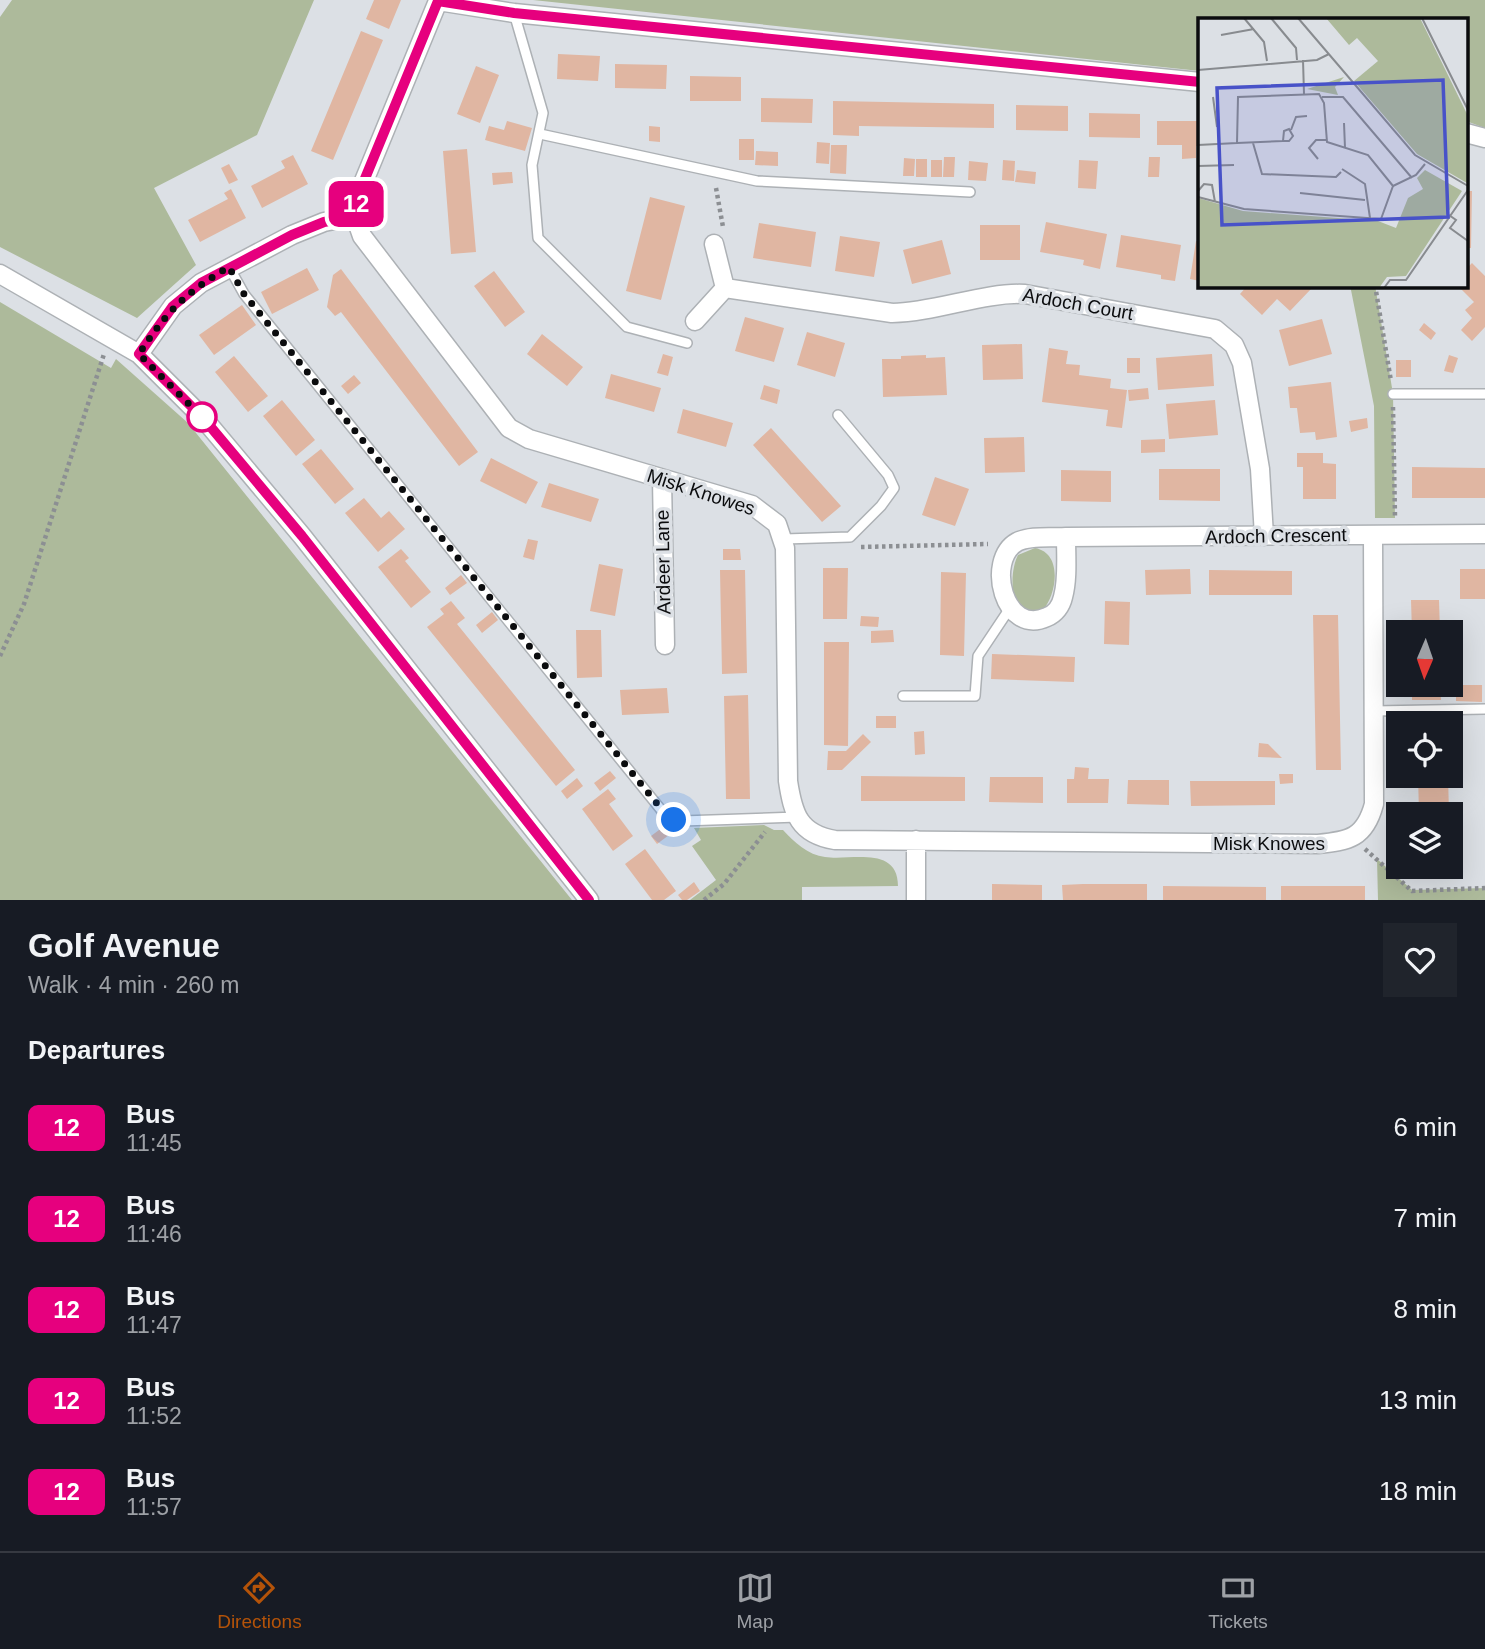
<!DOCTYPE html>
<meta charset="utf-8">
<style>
:root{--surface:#171b24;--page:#20242c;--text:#f1f3f6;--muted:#9ea1a6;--line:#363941;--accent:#b45309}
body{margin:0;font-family:Arial,sans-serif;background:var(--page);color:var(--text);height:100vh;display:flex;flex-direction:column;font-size:26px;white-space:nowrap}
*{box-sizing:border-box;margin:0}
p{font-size:23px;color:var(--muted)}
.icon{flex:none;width:38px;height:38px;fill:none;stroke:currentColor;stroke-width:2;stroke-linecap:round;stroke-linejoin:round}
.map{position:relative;height:900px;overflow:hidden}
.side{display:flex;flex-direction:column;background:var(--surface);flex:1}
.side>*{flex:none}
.badge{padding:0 14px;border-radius:10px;font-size:24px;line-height:46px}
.needle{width:46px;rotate:182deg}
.controls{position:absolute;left:1386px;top:620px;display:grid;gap:14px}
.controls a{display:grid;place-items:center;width:77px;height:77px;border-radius:0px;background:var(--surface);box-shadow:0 7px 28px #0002;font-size:35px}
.you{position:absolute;width:35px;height:35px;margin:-18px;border:5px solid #fff;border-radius:50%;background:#1a73e8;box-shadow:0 0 0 10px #1a73e833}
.map>.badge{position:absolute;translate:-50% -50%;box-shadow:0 0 0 4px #fff}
h2{padding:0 28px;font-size:26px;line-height:63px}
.round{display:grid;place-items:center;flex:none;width:74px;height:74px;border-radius:0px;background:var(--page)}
.overview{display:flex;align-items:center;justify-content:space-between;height:119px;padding:0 28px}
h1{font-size:33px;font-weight:600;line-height:52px}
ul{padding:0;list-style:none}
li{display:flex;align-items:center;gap:21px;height:91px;padding:0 28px}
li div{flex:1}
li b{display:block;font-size:26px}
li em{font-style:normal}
li .badge{min-width:77px;font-weight:700;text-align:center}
.tabs{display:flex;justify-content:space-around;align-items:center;height:98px;border-top:2px solid var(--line);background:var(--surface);font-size:19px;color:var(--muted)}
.tabs a{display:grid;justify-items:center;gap:4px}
.tabs .current{color:var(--accent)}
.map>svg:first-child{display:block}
.green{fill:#adba9b}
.building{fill:#e0b6a2}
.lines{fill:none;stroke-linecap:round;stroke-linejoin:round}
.lane-casing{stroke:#adb1b5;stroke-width:12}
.street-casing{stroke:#adb1b5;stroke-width:21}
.path{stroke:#8c8f93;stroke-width:4.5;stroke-dasharray:3.5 3.5;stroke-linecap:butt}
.lane{stroke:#fff;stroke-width:9}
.street{stroke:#fff;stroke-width:18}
.line-casing{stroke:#fff;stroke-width:16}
.line{stroke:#e6007e;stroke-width:10}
.walk{stroke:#0b0c0e;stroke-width:7;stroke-dasharray:0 12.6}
.stop-dot{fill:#fff;stroke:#e6007e;stroke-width:3.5}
.labels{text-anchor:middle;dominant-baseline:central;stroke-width:7;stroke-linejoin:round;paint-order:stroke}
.street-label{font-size:19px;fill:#0b0c0e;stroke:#dce0e5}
.inset-road{fill:none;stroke:#888b8f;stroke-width:2}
.view{fill:#4852c8;fill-opacity:0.15;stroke:#4852c8;stroke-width:3.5}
.inset-edge{fill:none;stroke:#0b0c0e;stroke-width:3.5}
</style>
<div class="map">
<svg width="1485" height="900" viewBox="0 0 1485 900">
<rect width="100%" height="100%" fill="#dce0e5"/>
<path class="green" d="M12,0H314L257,135L154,188L196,265L137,318L0,247V17Z
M533,0H1485V128L1466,121V19H1200V71Z
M1350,285H1375L1393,394L1395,518H1375L1374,406Z
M0,302L111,368L116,359L188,423L572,900H0Z
M1035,548C1063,553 1057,594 1043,610C1039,611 1035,612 1031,612C1008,610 1010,570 1018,555Z
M764,825L774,830H783C794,842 808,855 825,857C850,861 898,845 898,886L802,887V900H690L716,880L692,846L701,840L694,828Z
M1377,859L1412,890L1485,888V900H1378Z"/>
<path class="building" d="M374,0H401L389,29L366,19Z
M361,31L383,40L333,160L311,151Z
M558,54L600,56L598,81L557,79Z
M615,64L667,65L666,89L615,88Z
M476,66L499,75L480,123L457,114Z
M690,76L741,77V101H690Z
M761,98L813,99L812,123L761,122Z
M833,101L994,104V128L859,126V136L833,135Z
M1016,105L1068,106V131L1016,130Z
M1089,113L1140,114V138L1089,137Z
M507,121L532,128L525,151L485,140L489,126L504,130Z
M1157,121H1200V146H1196V158L1182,159V145H1157Z
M649,126L660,127V142L649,141Z
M739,139H754V160H739Z
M817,142L830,143L829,164L816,163Z
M831,145H847L846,174L830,173Z
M467,149L476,252L451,254L443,151Z
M756,151L778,152V166L755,165Z
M293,155L308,184L262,208L251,186L285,168L281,161Z
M944,157H955L954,177H943Z
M1149,157H1160L1159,177H1148Z
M904,158L915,159L914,176H903Z
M916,159H927V177H916Z
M931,160H942V177H931Z
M1003,160L1015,161L1014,181L1002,180Z
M1079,160L1098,161L1096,189L1078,188Z
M969,161L988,163L986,181L968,180Z
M229,164L238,180L229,184L221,168Z
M1017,170L1036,172L1035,184L1015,182Z
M512,172L513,183L493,185L492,173Z
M231,189L246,218L200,242L188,220L228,199L224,193Z
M1466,191H1472L1471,248H1466Z
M650,197L685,206L661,300L626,291Z
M1046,222L1107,234L1100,269L1083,265L1084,260L1040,252Z
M759,223L816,232L811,267L753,258Z
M980,225H1020V260H980Z
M1121,235L1181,245L1175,281L1161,279V275L1116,267Z
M840,236L880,242L874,277L835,271Z
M942,240L951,274L912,284L903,250Z
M1196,241L1200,242V281L1190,279Z
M1472,263L1485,276V327L1472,341L1461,330L1472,318L1465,310L1474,302L1457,285H1466V269Z
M307,268L319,290L272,314L261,292Z
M341,269L478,452L459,466L341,312L335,316L327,307L333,275Z
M494,271L525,312L505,327L474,286Z
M1248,285H1307L1311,289L1290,311L1277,299L1262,315L1240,294Z
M242,305L256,325L214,355L199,335Z
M745,317L784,328L774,362L735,351Z
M1322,319L1332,354L1289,366L1279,330Z
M1424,323L1436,333L1431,340L1419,330Z
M807,332L845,343L835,377L797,365Z
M542,334L583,367L567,386L527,354Z
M1022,344L1023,379L983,380L982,345Z
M1049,348L1068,351L1066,364L1080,365L1079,375L1111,379L1110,388L1127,390L1122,428L1106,426L1108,410L1042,402Z
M663,354L673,357L668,376L657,373Z
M1212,354L1214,386L1158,390L1156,358Z
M926,355V358L945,357L947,395L883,397L882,359H901V356Z
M1449,355L1458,358L1453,373L1444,371Z
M234,356L268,396L248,412L215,372Z
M1127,358H1140V373H1127Z
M1396,360H1411V377H1396Z
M611,374L661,388L654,412L605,398Z
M354,375L361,383L348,394L341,386Z
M1331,382L1337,437L1316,440L1315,432L1300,433L1297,408H1290L1288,387Z
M764,385L780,390L777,404L760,399Z
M1148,388L1149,399L1129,401L1128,390Z
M282,400L315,440L296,456L263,416Z
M1215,400L1218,435L1169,439L1166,404Z
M683,409L733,423L726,447L677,433Z
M1367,418L1368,428L1351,432L1349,421Z
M771,428L841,506L822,522L753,445Z
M1024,437L1025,472L985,473L984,438Z
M1165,439V452L1141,453V440Z
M321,449L354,489L335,504L302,464Z
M1297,453H1323V463L1336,464V499H1303V467H1297Z
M491,458L538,482L526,504L480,481Z
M1412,467L1485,468V498H1412Z
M1159,469H1220V501L1159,500Z
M1061,470L1111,471V502L1061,501Z
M935,477L969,489L955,526L922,515Z
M549,483L599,499L591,522L541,507Z
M364,498L381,518L389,511L405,529L378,552L345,513Z
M528,539L538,541L534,560L523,557Z
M401,549L409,558L405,561L431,592L411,608L378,567Z
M723,549H740L741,560H723Z
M599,564L623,569L615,616L590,611Z
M823,568H848L847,619H823Z
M1190,569L1191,594L1146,595L1145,570Z
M1460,569H1485V599H1460Z
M720,570H745L747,673L722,674Z
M1209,570L1292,571V595H1209Z
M941,572L966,573L964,656L940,655Z
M461,575L467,583L450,595L445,588Z
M1411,600H1439L1440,632H1412Z
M451,601L465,618L457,624L575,770L556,786L427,627L444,614L440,609Z
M1105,601L1130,602L1129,645L1104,644Z
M492,612L498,620L482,633L476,625Z
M1313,615H1338L1341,770H1316Z
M861,616L879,617L878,627L860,626Z
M576,630H601L602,677L577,678Z
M893,630L894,642L871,643V631Z
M824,642H849L848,746L824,745Z
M992,654L1075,657L1074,682L991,679Z
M1412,684H1440L1441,700H1412Z
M1456,685H1482V702L1456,701Z
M667,688L669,713L622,715L620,690Z
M748,695L750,799H726L724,696Z
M876,716H896V728H876Z
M924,731L925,754L915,755L914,732Z
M863,734L871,742L842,770H827L828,751H846Z
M1259,743L1268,744L1282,758L1258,757Z
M1075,767L1089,768L1088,779H1109L1108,803H1067V779H1074Z
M610,771L616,778L600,791L594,783Z
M1279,774H1293V783L1280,784Z
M1418,775H1448L1449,814H1419Z
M861,776L965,777V801H861Z
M990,777H1043V803L989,802Z
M577,778L583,786L567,799L561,791Z
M1128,780H1169V805L1127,804Z
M1190,781H1275V805L1191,806Z
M608,789L616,799L609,804L633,836L613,851L582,809Z
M667,824L673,832L657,844L651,836Z
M645,849L676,891L664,900H652L625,864Z
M1420,866H1450V876H1420Z
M694,882L700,891L687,900H682L678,895Z
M992,884L1042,885V900H992Z
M1083,884H1147V900H1063L1062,885Z
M1163,886L1266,887V900H1163Z
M1281,886H1365V900H1281Z"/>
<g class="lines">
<defs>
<path id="lane" d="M514,13L543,113L532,165L538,238L627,327L687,343
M540,134L757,181L970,192
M229,267L244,294L662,811L674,820L682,821L798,817
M1393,394H1485
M784,539L850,537L881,506L894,488L888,475L838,415
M903,696H975L978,656L1010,608
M1374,711L1485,709"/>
<path id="street" d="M1200,82L514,13L438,1L357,198L355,216L362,236L509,428L529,439L752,505L777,524L785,548L788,781C793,814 799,834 835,840L1318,844C1349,841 1365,838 1374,804L1373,535
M1466,133L1485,138
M714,244L725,288
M0,274L139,354L204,419L302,536L589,900
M695,321L725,288L892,313C937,312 983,292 1025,294L1215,329L1234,345L1242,363L1260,469L1264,536
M139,354L173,306L201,283L292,235L324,222L355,216
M662,479L665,645
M1066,537C1066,556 1068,579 1063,597C1061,606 1055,614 1047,617C1004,637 985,560 1017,542C1030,535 1052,538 1066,537L1485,534
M916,840V900"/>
</defs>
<use href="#lane" class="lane-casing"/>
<use href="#street" class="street-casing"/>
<path class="path" d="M716,188L723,227
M1375,285L1391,381
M1393,407L1395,517
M861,547L988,544
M0,656L24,604L104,354
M1365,849L1412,891L1485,888
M704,900L724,884L765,832"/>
<use href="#lane" class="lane"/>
<use href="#street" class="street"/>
</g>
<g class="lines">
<defs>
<path id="line" d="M589,900L302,536L204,419L139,354L173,306L201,283L292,235L324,222L355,216L357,198L438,1L514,13L1200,82"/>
</defs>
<use href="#line" class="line-casing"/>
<use href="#line" class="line"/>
<path class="walk" d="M202,417L204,419L139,354C167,311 185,293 229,267L244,294L663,811L674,820"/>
</g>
<circle class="stop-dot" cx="202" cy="417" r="14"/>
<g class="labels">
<g class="street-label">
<text transform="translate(1078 304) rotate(10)">Ardoch Court</text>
<text transform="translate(701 492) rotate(18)">Misk Knowes</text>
<text transform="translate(1276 536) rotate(-1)">Ardoch Crescent</text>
<text transform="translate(663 562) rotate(-91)">Ardeer Lane</text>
<text x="1269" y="843">Misk Knowes</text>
</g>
</g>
<g transform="translate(1198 18)">
<rect width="270" height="270" fill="#dce0e5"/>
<path d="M128,0H222L269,96V165L219,136L156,63L180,43L159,20L151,27ZM146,59L137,69L140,77L109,71ZM227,152L264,173L208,258L189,259L181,270L0,269V180L45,193L180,203L198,210L210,180L225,171L219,160Z" fill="#adba9b"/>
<path class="inset-road" d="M46,0L66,24L69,43M73,0L98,30L99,42M100,0L217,137L270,168M224,0L270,92M23,17L56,11M105,42L106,76M0,52L119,42L131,36M15,79L19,109M124,79H145L214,160M146,105L147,130M93,112L98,99L109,98M39,125L40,79L121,76L126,85L129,124L170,137L195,168M55,125L64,156L138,159L143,154M0,127L39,125L85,123H91L95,118L91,111L86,113L85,123M120,141L111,130L118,122H128M0,148L36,147M144,151L167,166L172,200M195,168L218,157L227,146M0,173L6,166L14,167L17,184M102,175L167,182M0,179L46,191L183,201L195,168M251,197L258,202L252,210L270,223M186,270L192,262H208L270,172"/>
<path class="view" d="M245,62L250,199L24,207L19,70Z"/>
<rect width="270" height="270" class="inset-edge"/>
</g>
</svg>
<div class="controls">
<a><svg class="needle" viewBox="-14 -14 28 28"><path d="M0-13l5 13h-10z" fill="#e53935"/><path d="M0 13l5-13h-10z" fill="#9ea1a6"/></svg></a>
<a><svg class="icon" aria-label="locate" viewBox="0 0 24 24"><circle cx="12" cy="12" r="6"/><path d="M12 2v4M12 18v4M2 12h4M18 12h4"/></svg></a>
<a><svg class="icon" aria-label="layers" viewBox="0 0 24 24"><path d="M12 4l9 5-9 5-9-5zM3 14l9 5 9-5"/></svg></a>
</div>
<div class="you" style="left:674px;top:820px"></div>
<b class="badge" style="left:356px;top:204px;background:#e6007e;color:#fff">12</b>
</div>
<section class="side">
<div class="overview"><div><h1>Golf Avenue</h1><p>Walk · 4 min · 260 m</p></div><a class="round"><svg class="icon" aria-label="heart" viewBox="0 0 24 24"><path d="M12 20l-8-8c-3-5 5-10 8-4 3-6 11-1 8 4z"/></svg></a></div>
<h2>Departures</h2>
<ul>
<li><span class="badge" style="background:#e6007e;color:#fff">12</span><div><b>Bus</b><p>11:45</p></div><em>6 min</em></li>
<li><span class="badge" style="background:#e6007e;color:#fff">12</span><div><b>Bus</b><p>11:46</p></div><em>7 min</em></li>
<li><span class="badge" style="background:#e6007e;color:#fff">12</span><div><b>Bus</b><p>11:47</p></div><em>8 min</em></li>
<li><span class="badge" style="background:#e6007e;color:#fff">12</span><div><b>Bus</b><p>11:52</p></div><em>13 min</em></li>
<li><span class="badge" style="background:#e6007e;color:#fff">12</span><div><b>Bus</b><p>11:57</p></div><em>18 min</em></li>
</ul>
</section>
<nav class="tabs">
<a class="current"><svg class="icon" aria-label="directions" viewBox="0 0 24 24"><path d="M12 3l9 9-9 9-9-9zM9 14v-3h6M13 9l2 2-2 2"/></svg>Directions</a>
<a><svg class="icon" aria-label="map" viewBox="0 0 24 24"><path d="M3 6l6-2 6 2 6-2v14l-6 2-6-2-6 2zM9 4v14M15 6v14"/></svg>Map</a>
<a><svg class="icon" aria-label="tickets" viewBox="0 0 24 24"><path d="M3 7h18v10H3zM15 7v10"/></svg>Tickets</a>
</nav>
